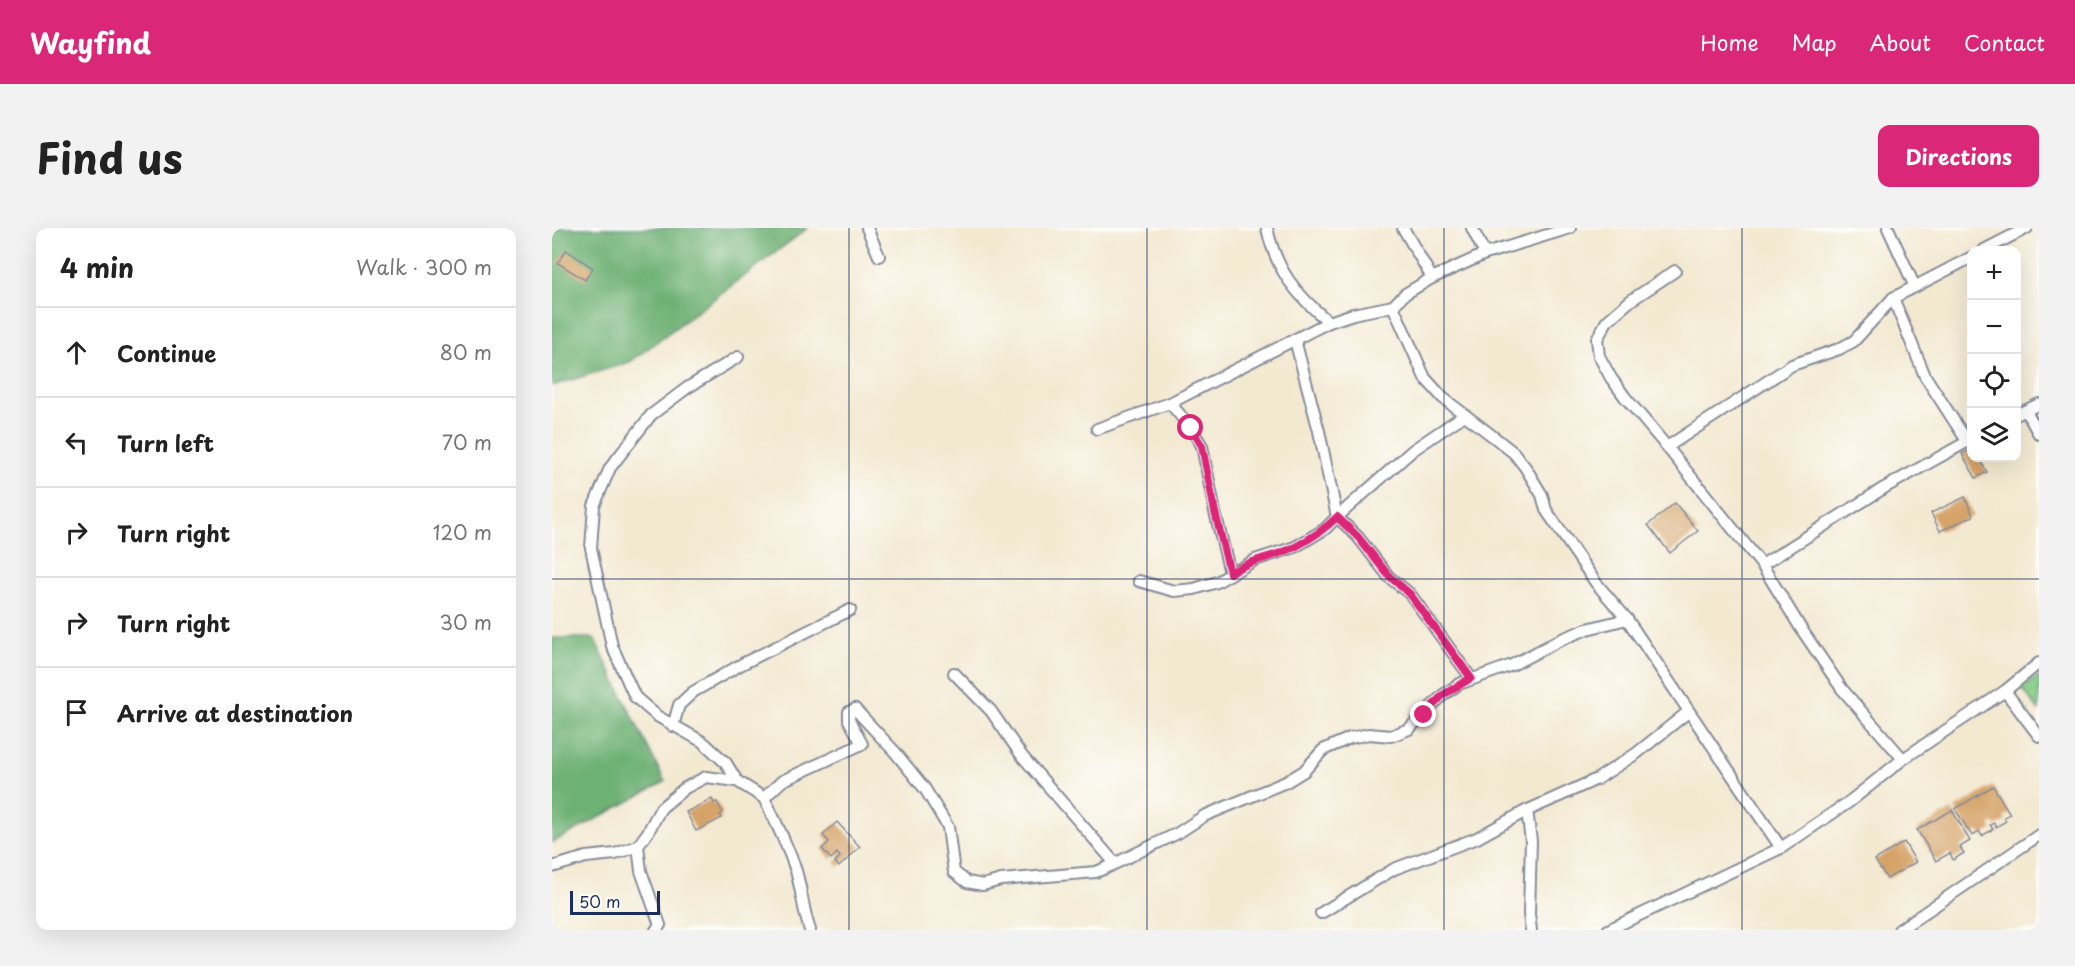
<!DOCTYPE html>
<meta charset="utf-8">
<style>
:root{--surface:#fff;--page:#f2f2f2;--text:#222;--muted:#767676;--line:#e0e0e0;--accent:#db2777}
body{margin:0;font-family:"Playpen Sans",sans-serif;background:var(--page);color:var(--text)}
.controls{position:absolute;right:18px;top:18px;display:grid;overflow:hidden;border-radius:12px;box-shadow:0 6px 24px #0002}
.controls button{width:54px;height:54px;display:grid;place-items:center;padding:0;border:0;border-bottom:2px solid var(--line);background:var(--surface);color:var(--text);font:30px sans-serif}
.scale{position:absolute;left:18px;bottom:15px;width:90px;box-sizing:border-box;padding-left:6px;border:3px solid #1b2f5e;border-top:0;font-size:16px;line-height:21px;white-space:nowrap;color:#1b2f5e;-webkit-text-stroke:4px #fdfcf7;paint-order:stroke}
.stop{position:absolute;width:18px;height:18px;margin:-14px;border:4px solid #db2777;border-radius:50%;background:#fff}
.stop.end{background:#db2777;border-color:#fff;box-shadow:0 2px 6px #0008}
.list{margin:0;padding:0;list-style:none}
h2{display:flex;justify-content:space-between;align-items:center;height:78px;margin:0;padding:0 24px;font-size:26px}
h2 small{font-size:20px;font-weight:400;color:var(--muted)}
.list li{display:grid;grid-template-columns:39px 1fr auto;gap:18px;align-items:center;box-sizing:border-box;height:90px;padding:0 24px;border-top:2px solid var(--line)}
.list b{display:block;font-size:22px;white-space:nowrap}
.list em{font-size:20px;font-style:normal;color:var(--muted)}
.icon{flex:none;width:33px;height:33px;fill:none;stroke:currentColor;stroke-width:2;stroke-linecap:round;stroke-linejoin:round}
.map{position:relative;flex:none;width:1487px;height:702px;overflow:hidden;border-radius:12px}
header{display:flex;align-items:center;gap:36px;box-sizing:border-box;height:84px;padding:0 30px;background:var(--accent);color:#fff}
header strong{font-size:28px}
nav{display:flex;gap:33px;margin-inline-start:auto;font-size:21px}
.intro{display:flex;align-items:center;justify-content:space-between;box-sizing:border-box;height:144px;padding:0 36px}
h1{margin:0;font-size:42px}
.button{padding:15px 27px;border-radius:12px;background:var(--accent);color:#fff;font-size:21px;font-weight:700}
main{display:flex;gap:36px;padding:0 36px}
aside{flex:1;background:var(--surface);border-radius:12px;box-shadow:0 6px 24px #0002}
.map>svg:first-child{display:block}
.green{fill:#88ce88;stroke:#527e73;stroke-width:1.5}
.forest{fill:#6eb174;stroke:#447069;stroke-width:1.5}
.building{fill:#d5a367}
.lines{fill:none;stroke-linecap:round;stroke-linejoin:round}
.street-casing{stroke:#878c98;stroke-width:14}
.street{stroke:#fff;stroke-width:10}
.route{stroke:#db2777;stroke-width:8}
.grid{fill:none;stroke:#1b2f5e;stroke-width:1.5;stroke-opacity:0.55}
</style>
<header>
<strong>Wayfind</strong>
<nav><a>Home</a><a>Map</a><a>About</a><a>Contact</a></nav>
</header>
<div class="intro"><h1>Find us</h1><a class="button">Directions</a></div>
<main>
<aside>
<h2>4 min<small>Walk · 300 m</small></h2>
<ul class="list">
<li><svg class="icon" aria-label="ahead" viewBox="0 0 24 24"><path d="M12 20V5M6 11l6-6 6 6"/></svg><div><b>Continue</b></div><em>80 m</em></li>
<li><svg class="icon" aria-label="left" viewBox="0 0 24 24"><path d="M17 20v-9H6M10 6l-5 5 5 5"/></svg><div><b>Turn left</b></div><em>70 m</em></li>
<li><svg class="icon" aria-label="right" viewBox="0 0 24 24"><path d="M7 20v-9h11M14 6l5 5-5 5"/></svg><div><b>Turn right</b></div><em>120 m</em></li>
<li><svg class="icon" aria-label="right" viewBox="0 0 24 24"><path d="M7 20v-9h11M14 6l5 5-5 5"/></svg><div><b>Turn right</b></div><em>30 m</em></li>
<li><svg class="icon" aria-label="arrive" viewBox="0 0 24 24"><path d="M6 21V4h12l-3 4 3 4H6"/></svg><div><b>Arrive at destination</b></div></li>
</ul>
</aside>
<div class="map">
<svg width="1487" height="702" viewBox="0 0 1487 702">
<rect width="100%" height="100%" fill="#fdfcf7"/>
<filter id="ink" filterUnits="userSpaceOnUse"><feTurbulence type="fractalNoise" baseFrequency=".0167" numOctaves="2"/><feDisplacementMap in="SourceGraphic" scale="12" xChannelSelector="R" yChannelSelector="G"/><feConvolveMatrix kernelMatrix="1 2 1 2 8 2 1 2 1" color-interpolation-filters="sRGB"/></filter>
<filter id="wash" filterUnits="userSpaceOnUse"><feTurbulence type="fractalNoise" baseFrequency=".008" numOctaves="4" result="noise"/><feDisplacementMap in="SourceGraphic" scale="24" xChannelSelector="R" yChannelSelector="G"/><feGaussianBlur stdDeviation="1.35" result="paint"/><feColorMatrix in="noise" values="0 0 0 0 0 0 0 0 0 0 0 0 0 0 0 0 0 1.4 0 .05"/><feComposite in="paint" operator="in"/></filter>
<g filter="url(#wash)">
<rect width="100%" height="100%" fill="#f3e9d1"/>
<path class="green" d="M1487,448v35l-17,-23z"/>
<g class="forest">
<path d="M0,0h256l-178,134 -78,24z"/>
<path d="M0,410h42l71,144 -113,61z"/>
</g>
<g id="blocks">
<g class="building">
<path d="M14,22l27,18 -8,12 -27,-17z"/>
<path d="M1420,221v9h7l8,14 -11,6 -14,-24z"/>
<path d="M1413,269l8,19 -33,15 -9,-18z"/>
<path d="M1123,275l23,28 -28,22 -22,-28z"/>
<path d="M1441,558l17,28 -6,3 2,4 -10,6 -2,-4 -4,2 3,4 -11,7 -3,-5 -7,5 -17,-27z"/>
<path d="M160,571l2,4 3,-1 6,11 -3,2 2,3 -26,13 -10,-19z"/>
<path d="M1400,582l18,31 -10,6 4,6 -11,7 -3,-7 -14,8 -19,-31z"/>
<path d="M285,594l23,25 -21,20 -4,-5 5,-5 -3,-4 -6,6 -9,-10 7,-7 -6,-7z"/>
<path d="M1352,614l12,20 -29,17 -12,-19z"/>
</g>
</g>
</g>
<g filter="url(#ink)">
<use href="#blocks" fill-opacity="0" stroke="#878c98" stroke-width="1.5"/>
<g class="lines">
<defs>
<g id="street">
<path d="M315,0l12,28"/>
<path d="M715,0c9,42 29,67 62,94"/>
<path d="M851,0l29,50"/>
<path d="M920,0l13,26"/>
<path d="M1336,0l27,59"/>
<path d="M1432,22l43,-22"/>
<path d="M1123,43l-45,30 -23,20 -10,18 2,17 12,22 14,19 42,50 95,118 38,62 42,62 61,70"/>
<path d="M1341,70l32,78 42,65"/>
<path d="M841,78l32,72 18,20 56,43 15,12 11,14 17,28 4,15 50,73 31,36 154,229"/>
<path d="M743,112l24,91 18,86"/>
<path d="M186,129l-51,31 -36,27 -41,53 -16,38 -3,42 21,98 23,51 22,19 46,26 23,21 11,18 27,17 18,-17 80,-37 -13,-24v-8l6,-3 40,43 30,37 23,38 6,45 13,10 16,3 18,-5 95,-8 12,-5 70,-34 26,-17 82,-34 18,-11 19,-21 27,-12 19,-4 22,2 18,-7 34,-34 16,-11 53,-19 50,-26 25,-10 40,-10"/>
<path d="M618,175l21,25 11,18 13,66 15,61"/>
<path d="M1474,183l13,23"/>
<path d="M1464,187l23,-11"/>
<path d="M545,201l73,-26 159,-81 24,-8 40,-8 12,-12 27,-16 53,-24 85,-26"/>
<path d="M1115,219l125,-82 47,-16 15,-8 39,-43 79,-41"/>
<path d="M785,289l76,-67 50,-34"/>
<path d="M1210,337l122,-77 88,-49"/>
<path d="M587,353l35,10 20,-2 23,-7 38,-22 40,-13 30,-18 12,-12 21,20 31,40 21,17 61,84"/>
<path d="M402,445l37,38 31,45 92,106"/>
<path d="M1453,463l34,45"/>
<path d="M121,498l6,-21 14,-13 49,-28 108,-54"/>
<path d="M212,570c12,24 24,48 32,73 6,20 7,40 14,59"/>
<path d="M975,582l4,31 -2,73 2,16"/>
<path d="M86,618l3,25 19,54 -4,5"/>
<path d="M0,639l34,-10 29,-3 23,-8 10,-14 13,-24 24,-20 21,-11 31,4"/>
<path d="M769,685l73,-44 83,-31 47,-26 73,-33 40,-26 51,-41"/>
<path d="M1056,702l173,-82 68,-46 54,-43 102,-68 34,-28"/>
<path d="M1347,702l140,-95"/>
</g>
</defs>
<use href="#street" class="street-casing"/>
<use href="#street" class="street"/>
</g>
</g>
<g class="lines" filter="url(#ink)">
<path class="route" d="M639,200l11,18 13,66 15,61c23,-15 43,-15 65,-26 15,-8 30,-18 42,-30l21,20 31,39 21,18 61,84 -28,17 -19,20"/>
</g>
<path class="grid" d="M297,0v702M595,0v702M892,0v702M1190,0v702M0,351h1487"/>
</svg>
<div class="controls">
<button>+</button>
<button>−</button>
<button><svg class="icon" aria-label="locate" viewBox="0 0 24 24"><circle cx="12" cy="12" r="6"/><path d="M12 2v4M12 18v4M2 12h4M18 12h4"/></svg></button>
<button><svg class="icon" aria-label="layers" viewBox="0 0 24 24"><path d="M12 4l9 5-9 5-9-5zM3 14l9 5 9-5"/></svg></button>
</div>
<div class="scale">50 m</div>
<div class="stop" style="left:639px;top:200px"></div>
<div class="stop end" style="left:872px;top:487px"></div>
</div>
</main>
